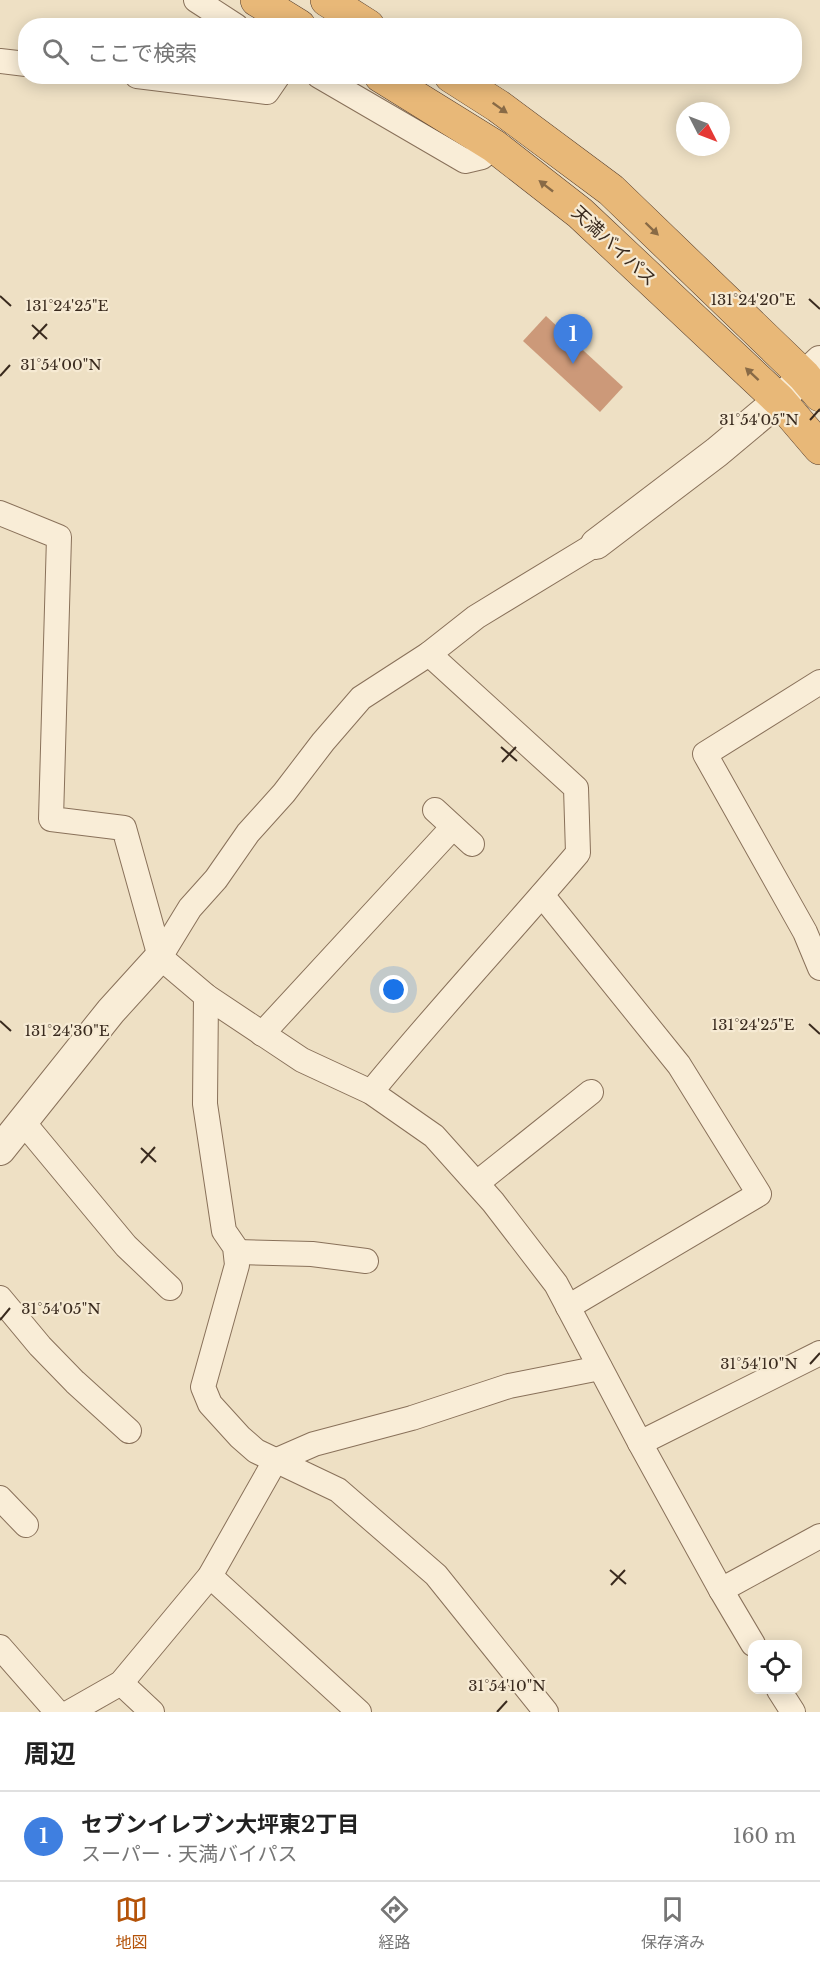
<!DOCTYPE html>
<html lang="ja">
<meta charset="utf-8">
<style>
:root{--surface:#fff;--page:#f2f2f2;--text:#222;--muted:#767676;--line:#e0e0e0;--accent:#b45309}
body{margin:0;font-family:"Libre Baskerville","Noto Sans JP",serif;background:var(--page);color:var(--text)}
.controls{position:absolute;right:18px;bottom:18px;display:grid;overflow:hidden;border-radius:12px;box-shadow:0 3px 15px #0003}
.controls button{width:54px;height:54px;display:grid;place-items:center;padding:0;border:0;border-bottom:2px solid var(--line);background:var(--surface);color:var(--text);font:30px sans-serif}
.compass{position:absolute;left:676px;top:102px;width:54px;height:54px;border-radius:50%;background:var(--surface);box-shadow:0 3px 15px #0003;rotate:132deg}
.you{position:absolute;left:394px;top:990px;width:21px;height:21px;margin:-15px;border:4px solid #fff;border-radius:50%;background:#1a73e8;box-shadow:0 0 0 9px #1a73e833}
.badge{display:grid;place-items:center;width:39px;height:39px;border-radius:50%;background:var(--accent);color:#fff;font-size:20px;font-weight:700}
.pin{position:absolute;translate:-50% -50px;filter:drop-shadow(0 2px 3px #0008)}
.pin::after{content:'';position:absolute;top:32px;width:21px;height:18px;background:inherit;clip-path:polygon(0 0,100% 0,50% 100%)}
.list{margin:0;padding:0;list-style:none}
h2{display:flex;justify-content:space-between;align-items:center;height:78px;margin:0;padding:0 24px;font-size:26px}
h2 small{font-size:20px;font-weight:400;color:var(--muted)}
.list li{display:grid;grid-template-columns:39px 1fr auto;gap:18px;align-items:center;box-sizing:border-box;height:90px;padding:0 24px;border-top:2px solid var(--line)}
.list b{display:block;font-size:22px;white-space:nowrap}
.list p{margin:0;font-size:20px;white-space:nowrap;color:var(--muted)}
.list em{font-size:20px;font-style:normal;color:var(--muted)}
.icon{flex:none;width:33px;height:33px;fill:none;stroke:currentColor;stroke-width:2;stroke-linecap:round;stroke-linejoin:round}
.map{position:relative;flex:none;width:820px;height:1712px;overflow:hidden}
.search{position:absolute;background:var(--surface);box-shadow:0 3px 15px #0003;left:18px;right:18px;top:18px;height:66px;display:flex;align-items:center;gap:15px;box-sizing:border-box;padding:0 21px;border-radius:24px;color:var(--muted);font-size:22px}
.sheet{height:168px;background:var(--surface)}
nav{display:flex;justify-content:space-around;align-items:center;box-sizing:border-box;height:84px;border-top:2px solid var(--line);background:var(--surface);font-size:16px;color:var(--muted)}
nav a{display:grid;justify-items:center;gap:3px}
nav .on{color:var(--accent)}
.map>svg:first-child{display:block}
.building{fill:#cc9979}
.lines{fill:none;stroke-linecap:round;stroke-linejoin:round}
.minor-casing{stroke:#89715a;stroke-width:26}
.tertiary-casing{stroke:#89715a;stroke-width:32}
.trunk-casing{stroke:#573f2e;stroke-width:34}
.minor{stroke:#f9edd7;stroke-width:24}
.tertiary{stroke:#f9edd7;stroke-width:30}
.trunk{stroke:#e8b878;stroke-width:33}
.oneway{fill:#886a46}
.ticks{fill:none;stroke:#392a1e;stroke-width:2}
.labels{text-anchor:middle;dominant-baseline:central;stroke-width:4.5;stroke-linejoin:round;paint-order:stroke}
.street-label{font-size:18px;fill:#392a1e;stroke:#f6ead3}
.ticks-label{font-size:15px;text-anchor:middle;fill:#392a1e;stroke:#f6ead3;stroke-width:4.5;stroke-linejoin:round;paint-order:stroke}
</style>
<div class="map">
<svg width="820" height="1712" viewBox="0 0 820 1712">
<rect width="100%" height="100%" fill="#eee0c4"/>
<path class="building" d="M546,316l77,71 -23,25 -77,-71z"/>
<g class="lines">
<defs>
<g id="minor">
<path d="M196,0l40,26"/>
<path d="M0,61l26,3"/>
<path d="M137,76l130,16 11,-16"/>
<path d="M319,76l146,85 17,-4 12,-11"/>
<path d="M0,513l59,24 -8,282 73,9 36,129 46,39 96,64 69,32 63,44 59,66 63,82 84,159 81,147 32,54"/>
<path d="M820,682l-115,72 100,178 15,36"/>
<path d="M435,810l37,34"/>
<path d="M542,895l137,170 80,129 -191,113"/>
<path d="M160,957l30,-49 26,-29 32,-46 36,-40 39,-51 38,-44 68,-44 47,-37 120,-73"/>
<path d="M206,996l-1,108 19,127 11,16 2,18 -34,122 7,17 30,33 16,14 82,39 98,85 110,137"/>
<path d="M262,1034l191,-207"/>
<path d="M371,1092c67,-82 139,-159 207,-239l-2,-65 -147,-134"/>
<path d="M23,1122l103,124 44,42"/>
<path d="M477,1183l114,-91"/>
<path d="M236,1252l76,2 54,7"/>
<path d="M0,1298l40,48 35,36 54,49"/>
<path d="M640,1443l180,-90"/>
<path d="M0,1498l26,27"/>
<path d="M210,1576l149,136"/>
<path d="M721,1590l99,-54"/>
<path d="M0,1647l57,65"/>
<path d="M121,1683l31,29"/>
<path d="M779,1690l14,22"/>
<path d="M70,1712l51,-29 89,-107 65,-115 39,-17 98,-26 97,-32 91,-18"/>
</g>
<g id="tertiary">
<path d="M596,544l121,-92 62,-52 41,-39"/>
<path d="M0,1150l111,-139 49,-54"/>
</g>
<g id="trunk">
<path d="M257,0l42,26"/>
<path d="M327,0l41,26"/>
<path d="M381,76l113,70 86,67 199,187 41,48"/>
<path d="M451,76l47,30 113,84 193,186 16,19"/>
</g>
</defs>
<use href="#minor" class="minor-casing"/>
<use href="#tertiary" class="tertiary-casing"/>
<use href="#trunk" class="trunk-casing"/>
<use href="#minor" class="minor"/>
<use href="#tertiary" class="tertiary"/>
<use href="#trunk" class="trunk"/>
</g>
<defs><path id="oneway-solid" d="M-6-.8H1V-3.2L6.5 0L1 3.2V.8H-6Z" transform="scale(1.5)"/></defs>
<g class="oneway">
<use href="#oneway-solid" transform="translate(500 108) rotate(35)"/>
<use href="#oneway-solid" transform="translate(546 186) rotate(-142)"/>
<use href="#oneway-solid" transform="translate(652 229) rotate(44)"/>
<use href="#oneway-solid" transform="translate(752 374) rotate(-137)"/>
</g>
<path class="ticks" d="M0,296l11,10M809,299l11,10M32,325l15,14M33,339l14,-15M0,376l10,-11M810,420l10,-11M501,747l16,14M502,762l14,-15M0,1021l11,10M809,1024l11,10M141,1148l15,14M141,1163l14,-16M0,1320l10,-12M810,1364l10,-11M610,1570l16,14M611,1585l14,-15M497,1712l10,-11"/>
<g class="labels">
<g class="street-label">
<text transform="translate(614 246) rotate(43)">天満バイパス</text>
</g>
</g>
<g class="ticks-label">
<text x="753" y="305">131°24'20"E</text>
<text x="67" y="311">131°24'25"E</text>
<text x="61" y="370">31°54'00"N</text>
<text x="759" y="425">31°54'05"N</text>
<text x="753" y="1030">131°24'25"E</text>
<text x="67" y="1036">131°24'30"E</text>
<text x="61" y="1314">31°54'05"N</text>
<text x="759" y="1369">31°54'10"N</text>
<text x="507" y="1691">31°54'10"N</text>
</g>
</svg>
<div class="controls">
<button><svg class="icon" aria-label="locate" viewBox="0 0 24 24"><circle cx="12" cy="12" r="6"/><path d="M12 2v4M12 18v4M2 12h4M18 12h4"/></svg></button>
</div>
<svg class="compass" viewBox="-18 -18 36 36"><path d="M0-13l5 13h-10z" fill="#e53935"/><path d="M0 13l5-13h-10z" fill="#767676"/></svg>
<div class="you"></div>
<div class="pin badge" style="left:573px;top:364px;background:#3f7fe0">1</div>
<div class="search"><svg class="icon" aria-label="search" viewBox="0 0 24 24"><circle cx="10" cy="10" r="6"/><path d="M15 15l6 6"/></svg>ここで検索</div>
</div>
<section class="sheet">
<h2>周辺<small></small></h2>
<ul class="list">
<li><span class="badge" style="background:#3f7fe0">1</span><div><b>セブンイレブン大坪東2丁目</b><p>スーパー · 天満バイパス</p></div><em>160 m</em></li>
</ul>
</section>
<nav>
<a class="on"><svg class="icon" aria-label="map" viewBox="0 0 24 24"><path d="M3 6l6-2 6 2 6-2v14l-6 2-6-2-6 2zM9 4v14M15 6v14"/></svg>地図</a>
<a><svg class="icon" aria-label="directions" viewBox="0 0 24 24"><path d="M12 3l9 9-9 9-9-9zM9 14v-3h6M13 9l2 2-2 2"/></svg>経路</a>
<a><svg class="icon" aria-label="saved" viewBox="0 0 24 24"><path d="M7 4h10v16l-5-4-5 4z"/></svg>保存済み</a>
</nav>
